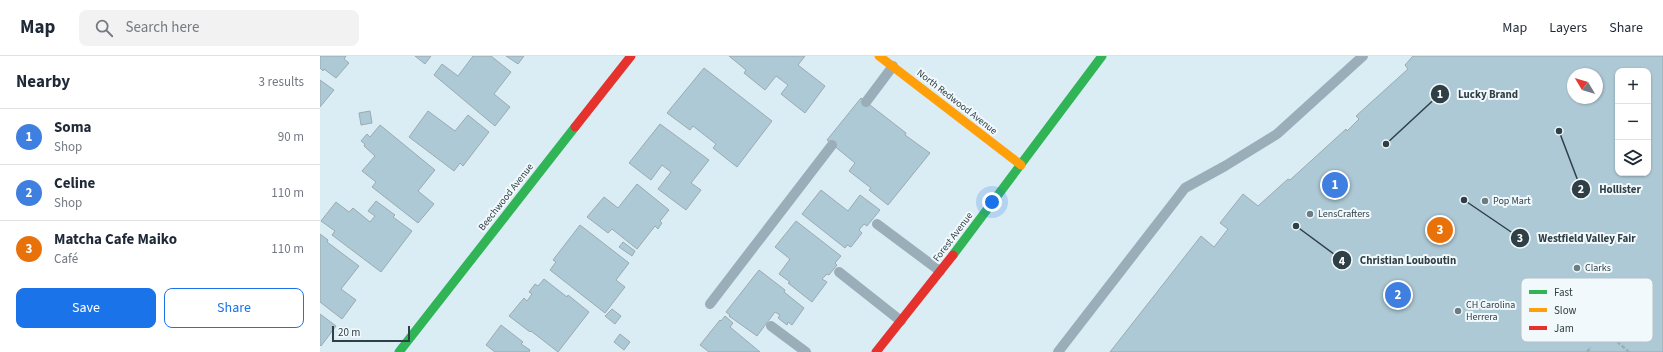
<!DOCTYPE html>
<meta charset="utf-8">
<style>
:root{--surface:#fff;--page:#f2f2f3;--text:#1f2937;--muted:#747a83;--line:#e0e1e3;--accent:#1a73e8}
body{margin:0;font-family:"Source Sans 3",sans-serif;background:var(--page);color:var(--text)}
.controls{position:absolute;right:12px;top:12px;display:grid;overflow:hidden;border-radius:8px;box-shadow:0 1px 3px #0004}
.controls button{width:36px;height:36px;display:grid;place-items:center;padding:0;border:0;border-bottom:1px solid var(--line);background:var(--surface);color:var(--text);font:20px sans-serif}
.compass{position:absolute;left:1247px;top:12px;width:36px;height:36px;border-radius:50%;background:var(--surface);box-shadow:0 1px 3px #0004;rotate:308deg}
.scale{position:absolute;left:12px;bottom:10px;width:78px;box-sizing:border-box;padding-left:4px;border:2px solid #2f3f46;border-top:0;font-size:11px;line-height:14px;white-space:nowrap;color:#2f3f46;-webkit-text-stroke:3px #f1f9fc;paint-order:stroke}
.you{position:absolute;left:672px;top:146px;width:14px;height:14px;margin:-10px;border:3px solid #fff;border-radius:50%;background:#1a73e8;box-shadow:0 0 0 6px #1a73e833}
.badge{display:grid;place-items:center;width:26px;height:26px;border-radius:50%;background:var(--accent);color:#fff;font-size:13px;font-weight:700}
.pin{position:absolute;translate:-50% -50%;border:2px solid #fff;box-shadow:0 1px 4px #0006}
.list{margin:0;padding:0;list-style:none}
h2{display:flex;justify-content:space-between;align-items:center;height:52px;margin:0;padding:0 16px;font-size:17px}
h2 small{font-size:13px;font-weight:400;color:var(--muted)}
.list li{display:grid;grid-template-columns:26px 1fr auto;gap:12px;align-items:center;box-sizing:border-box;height:56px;padding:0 16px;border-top:1px solid var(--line)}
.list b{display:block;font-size:15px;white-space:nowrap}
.list p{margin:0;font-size:13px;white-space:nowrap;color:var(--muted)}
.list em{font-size:13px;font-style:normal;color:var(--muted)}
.actions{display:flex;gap:8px;padding:12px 16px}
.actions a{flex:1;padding:9px 0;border:1px solid var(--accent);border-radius:8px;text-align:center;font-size:14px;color:var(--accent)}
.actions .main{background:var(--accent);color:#fff}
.icon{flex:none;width:22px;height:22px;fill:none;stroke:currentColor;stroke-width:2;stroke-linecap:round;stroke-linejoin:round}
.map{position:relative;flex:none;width:1343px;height:296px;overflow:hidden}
header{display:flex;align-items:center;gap:24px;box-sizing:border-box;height:56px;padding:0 20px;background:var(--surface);border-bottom:1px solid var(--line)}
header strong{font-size:19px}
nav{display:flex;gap:22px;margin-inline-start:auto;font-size:14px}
.search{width:280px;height:36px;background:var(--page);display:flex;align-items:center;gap:10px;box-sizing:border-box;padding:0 14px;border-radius:8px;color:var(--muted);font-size:15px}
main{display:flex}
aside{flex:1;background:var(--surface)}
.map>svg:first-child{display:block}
.building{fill:#adc9d5;stroke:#9babb1;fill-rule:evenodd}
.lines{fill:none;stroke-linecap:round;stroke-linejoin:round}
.path{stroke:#9caeb5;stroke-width:2.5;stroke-dasharray:4 2;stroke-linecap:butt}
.lane{stroke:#99aeb8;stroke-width:10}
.fast{stroke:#30b455;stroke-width:9}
.slow{stroke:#ff9f0a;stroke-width:9}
.jam{stroke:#e5322d;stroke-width:9}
.poi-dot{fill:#6b7c83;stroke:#f1f9fc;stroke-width:1.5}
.labels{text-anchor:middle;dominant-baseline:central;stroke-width:4;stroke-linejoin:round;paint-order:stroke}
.street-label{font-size:10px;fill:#2f3f46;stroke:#f1f9fc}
.poi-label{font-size:10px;fill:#2f3f46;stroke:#f1f9fc;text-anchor:start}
.key{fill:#f1f9fc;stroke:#b7c1c5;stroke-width:1}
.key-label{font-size:11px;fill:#2f3f46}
.leader{fill:none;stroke:#2f3f46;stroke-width:1.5}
.callout-dot{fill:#2f3f46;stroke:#f1f9fc;stroke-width:1.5}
.mark-label{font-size:12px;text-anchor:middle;font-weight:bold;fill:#fff}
.callout-label{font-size:11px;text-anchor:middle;font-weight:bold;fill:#2f3f46;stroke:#f1f9fc;stroke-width:4;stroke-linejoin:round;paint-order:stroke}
</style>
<header>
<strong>Map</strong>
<div class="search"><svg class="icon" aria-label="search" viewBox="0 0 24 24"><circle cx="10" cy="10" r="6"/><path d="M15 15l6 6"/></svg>Search here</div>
<nav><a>Map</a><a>Layers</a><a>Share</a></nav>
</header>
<main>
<aside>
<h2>Nearby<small>3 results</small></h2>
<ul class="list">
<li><span class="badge" style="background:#3f7fe0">1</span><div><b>Soma</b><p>Shop</p></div><em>90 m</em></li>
<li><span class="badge" style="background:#3f7fe0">2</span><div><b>Celine</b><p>Shop</p></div><em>110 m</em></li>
<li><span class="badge" style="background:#e8710a">3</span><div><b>Matcha Cafe Maiko</b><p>Café</p></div><em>110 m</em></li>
</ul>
<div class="actions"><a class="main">Save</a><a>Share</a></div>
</aside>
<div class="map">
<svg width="1343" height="296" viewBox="0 0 1343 296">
<rect width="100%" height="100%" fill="#daecf4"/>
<g class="building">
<path d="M0,0h26l-2,3 5,4 -13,15 -12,-9 -1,2 -3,-3z"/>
<path d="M95,0h16l-6,8z"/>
<path d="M153,0h18l20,16 -17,22 16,13 -15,19 -61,-51 8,-11 16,12z"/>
<path d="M186,0h18l-6,8z"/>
<path d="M409,0h76l-7,9 27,21 -20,27 -24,-19 7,-9 -12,-9 -11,14 -21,-17 2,-3z"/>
<path d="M1093,0h250v296h-553l91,-116 13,11 14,-18 -8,-6 23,-29 15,12 30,-27 2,1 56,-51 1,2 12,-12 -3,-3 52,-47 -3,-4zM1298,15h30v102h-30zM1253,18h24v24h-24z"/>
<path d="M384,12l68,53 -35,46 -24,-19 3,-4 -23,-18 -3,4 -23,-17z"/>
<path d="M0,24l14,10 -14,17z"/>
<path d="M541,42l45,35 -1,2 25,18 -42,52 -19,-15 2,-2 -22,-17 6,-8 -28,-23z"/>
<path d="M50,55l2,12 -11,2 -2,-12z"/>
<path d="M108,55l27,20 13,-16 21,17 -26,34 -3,-3 -6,8 -45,-34z"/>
<path d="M340,68l49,36 -18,23 10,7 -15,20 -28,-21 13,-17 -9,-7 -11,15 -22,-17z"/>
<path d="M60,69l55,45 -17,21 16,13 -16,19 -46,-36 4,-5 -14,-11 13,-15 -11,-10 1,-2 -4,-3 6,-7 3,3z"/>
<path d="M317,128l32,26 -9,11 2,2 -4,6 -3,-3 -18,23 -25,-20 -4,4 -21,-16 17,-20 14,11z"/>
<path d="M501,134l27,21 12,-16 20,15 -13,16 -3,-2 -5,6 3,3 -11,14 -4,-2 -2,3 -43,-34z"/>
<path d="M56,145l19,14 -2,2 19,14 -31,41 -49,-37 3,-4 -14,-10 15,-19 13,10 4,-4 17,14 5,-6 -7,-5z"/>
<path d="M476,165l45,35 -6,7 2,2 -8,10 -2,-1 -5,5 5,3 -15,20 -24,-19 2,-1 -11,-8 11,-15 -15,-12z"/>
<path d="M260,169l49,38 -13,17 9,7 -20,26 -55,-43 6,-8 -3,-2z"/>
<path d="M0,178l8,6 -1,2 32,24 -18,23 15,11 -14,19 -22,-17z"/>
<path d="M303,186l12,9 -3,5 -13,-9z"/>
<path d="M439,214l26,20 -1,2 20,16 -12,17 -4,-3 -1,3 -9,-7 2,-3 -5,-3 -18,24 -28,-20 1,-1 -4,-3z"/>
<path d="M224,223l23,18 1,-2 21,17 -31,40 -27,-21 -1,1 -21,-16 15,-18 3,3 5,-7 -3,-2 6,-8 3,2z"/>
<path d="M292,253l9,7 -6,8 -10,-8z"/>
<path d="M0,258l16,12 -15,20 -1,-1z"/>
<path d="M405,260l8,7 -3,4 30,25h-51l-9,-7 20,-25 1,1z"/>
<path d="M181,269l22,17 -2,2 9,6 -1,2h-34l-9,-7z"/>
<path d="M300,278l10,8 -6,8 -10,-8z"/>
</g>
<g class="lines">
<g class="path">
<path d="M1279,270l30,26"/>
<path d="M1267,296l4,-5"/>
</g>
<g class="lane">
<path d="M546,46l27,-36"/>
<path d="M557,168l63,47"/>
<path d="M519,216l62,49"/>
<path d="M390,248l122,-159"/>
<path d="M451,270l35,26"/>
<path d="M738,296l127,-164 40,-22 52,-32 86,-78"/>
</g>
<g class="fast">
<path d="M633,199l149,-199"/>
<path d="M79,296l176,-225"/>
</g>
<path class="slow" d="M559,0l142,109"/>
<g class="jam">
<path d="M255,71l56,-71"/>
<path d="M556,296l77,-97"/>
</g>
</g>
<g class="poi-dot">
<circle cx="1165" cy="145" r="4"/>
<circle cx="990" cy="158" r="4"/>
<circle cx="1257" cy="212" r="4"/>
<circle cx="1138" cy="255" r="4"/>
</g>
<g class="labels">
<g class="street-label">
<text transform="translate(637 46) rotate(38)">North Redwood Avenue</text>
<text transform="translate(186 141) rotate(-52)">Beechwood Avenue</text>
<text transform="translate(633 181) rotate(-53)">Forest Avenue</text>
</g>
<g class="poi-label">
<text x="1173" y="145">Pop Mart</text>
<text x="998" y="158">LensCrafters</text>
<text x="1265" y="212">Clarks</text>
<text x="1146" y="249">CH Carolina<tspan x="1146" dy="12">Herrera</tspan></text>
</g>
</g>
<rect x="1201" y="222" width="132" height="64" rx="6" class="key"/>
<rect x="1209" y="234" width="18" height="4" fill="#30b455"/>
<rect x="1209" y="252" width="18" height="4" fill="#ff9f0a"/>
<rect x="1209" y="270" width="18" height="4" fill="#e5322d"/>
<g class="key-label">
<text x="1234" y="240">Fast</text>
<text x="1234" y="258">Slow</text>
<text x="1234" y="276">Jam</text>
</g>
<path class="leader" d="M1066 88L1120 38M1239 75L1261 133M1144 144L1200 182M976 170L1022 204"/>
<g class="callout-dot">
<circle cx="1066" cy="88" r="4"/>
<circle cx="1239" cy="75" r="4"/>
<circle cx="1144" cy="144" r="4"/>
<circle cx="976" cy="170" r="4"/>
<circle cx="1120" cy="38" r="10"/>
<circle cx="1261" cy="133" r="10"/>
<circle cx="1200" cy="182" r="10"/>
<circle cx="1022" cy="204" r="10"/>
</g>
<g class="mark-label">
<text x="1120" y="42">1</text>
<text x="1261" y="137">2</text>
<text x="1200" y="186">3</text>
<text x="1022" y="209">4</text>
</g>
<g class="callout-label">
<text x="1168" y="42">Lucky Brand</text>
<text x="1300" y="137">Hollister</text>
<text x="1267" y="186">Westfield Valley Fair</text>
<text x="1088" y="208">Christian Louboutin</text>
</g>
</svg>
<div class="controls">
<button>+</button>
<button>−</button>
<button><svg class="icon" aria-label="layers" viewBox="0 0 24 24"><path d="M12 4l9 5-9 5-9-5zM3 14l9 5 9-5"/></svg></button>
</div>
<svg class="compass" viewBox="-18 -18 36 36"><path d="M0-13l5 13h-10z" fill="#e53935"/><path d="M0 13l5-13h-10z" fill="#747a83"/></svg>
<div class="scale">20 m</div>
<div class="you"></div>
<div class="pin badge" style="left:1015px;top:129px;background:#3f7fe0">1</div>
<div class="pin badge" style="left:1078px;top:239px;background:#3f7fe0">2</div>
<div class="pin badge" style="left:1120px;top:174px;background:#e8710a">3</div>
</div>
</main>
